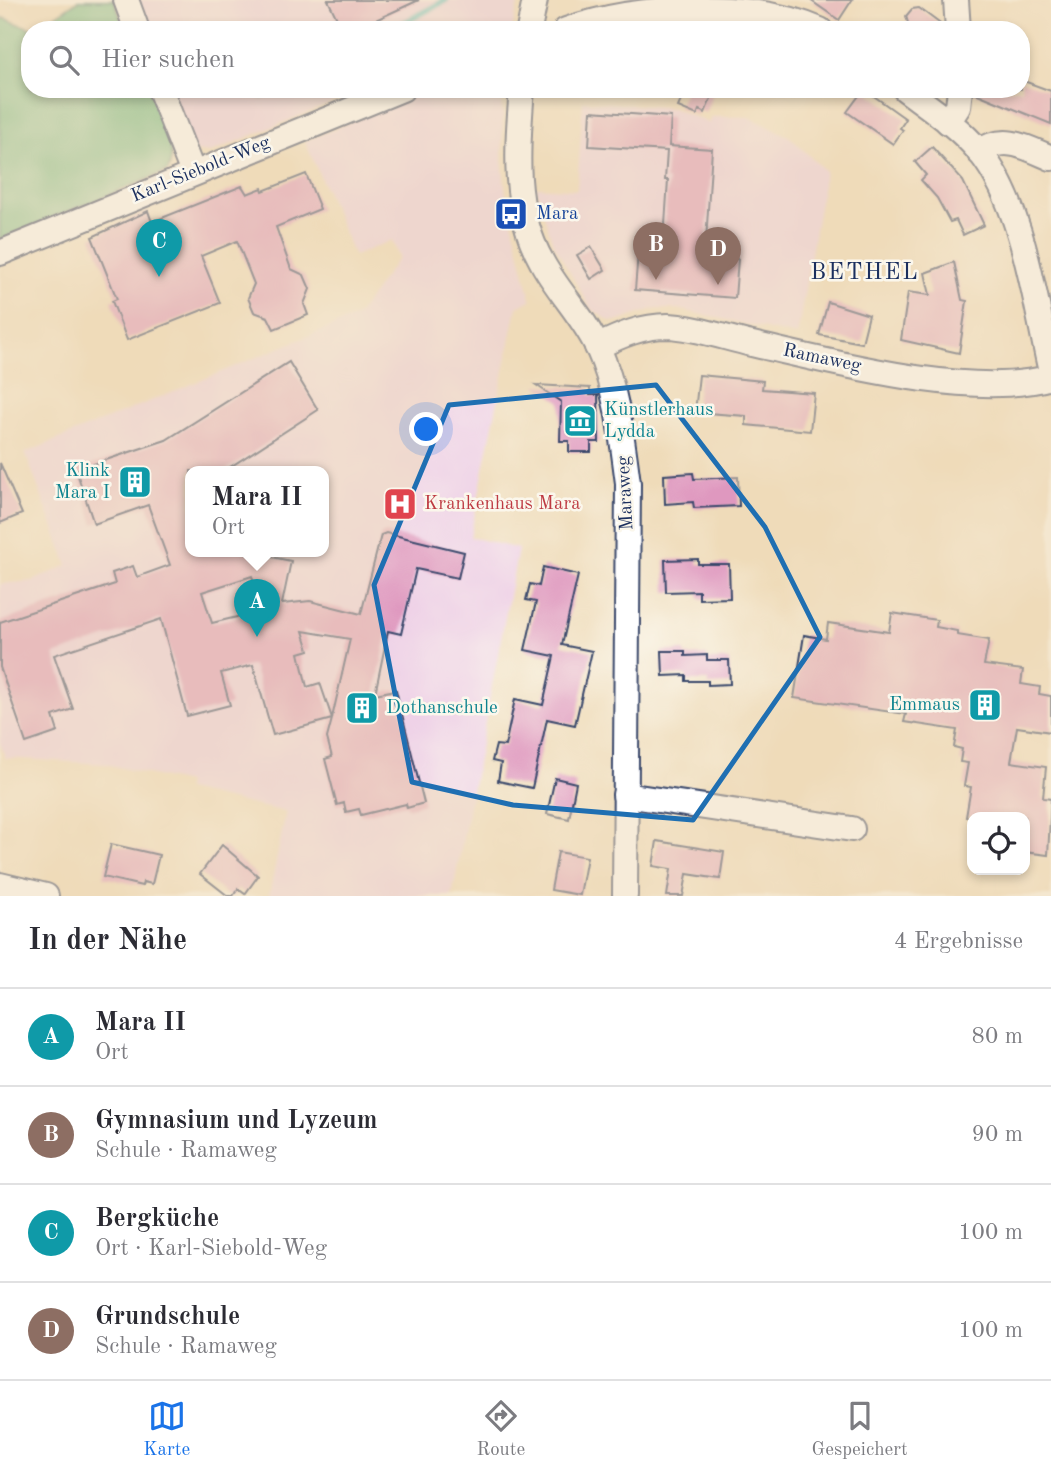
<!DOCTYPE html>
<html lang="de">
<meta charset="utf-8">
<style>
:root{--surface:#fff;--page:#f2f2f3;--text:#2b2b33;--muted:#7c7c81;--line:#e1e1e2;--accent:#1a73e8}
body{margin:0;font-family:"Old Standard TT",serif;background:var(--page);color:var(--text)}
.controls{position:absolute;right:21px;bottom:21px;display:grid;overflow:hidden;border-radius:14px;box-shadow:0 4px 10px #0003}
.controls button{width:63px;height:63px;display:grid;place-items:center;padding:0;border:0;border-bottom:2px solid var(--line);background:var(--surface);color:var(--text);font:35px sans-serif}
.you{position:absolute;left:427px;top:430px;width:24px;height:24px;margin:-18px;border:5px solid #fff;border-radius:50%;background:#1a73e8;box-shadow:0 0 0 10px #1a73e833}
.badge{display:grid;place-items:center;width:46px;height:46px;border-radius:50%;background:var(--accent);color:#fff;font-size:23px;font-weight:700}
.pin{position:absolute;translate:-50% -58px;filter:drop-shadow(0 2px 4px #0008)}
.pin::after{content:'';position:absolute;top:37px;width:24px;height:21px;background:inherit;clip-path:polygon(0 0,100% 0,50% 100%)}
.popup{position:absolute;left:185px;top:466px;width:144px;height:91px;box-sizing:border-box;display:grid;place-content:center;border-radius:14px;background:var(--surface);filter:drop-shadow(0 2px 5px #0005);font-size:23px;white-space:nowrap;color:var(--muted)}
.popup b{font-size:26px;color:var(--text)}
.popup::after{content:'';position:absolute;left:50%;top:100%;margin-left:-14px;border:14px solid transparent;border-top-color:var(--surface)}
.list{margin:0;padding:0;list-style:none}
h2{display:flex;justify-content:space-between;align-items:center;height:91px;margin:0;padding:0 28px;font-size:30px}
h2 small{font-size:23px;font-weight:400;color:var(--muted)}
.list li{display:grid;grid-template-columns:46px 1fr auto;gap:21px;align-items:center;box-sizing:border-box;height:98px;padding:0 28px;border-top:2px solid var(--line)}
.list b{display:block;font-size:26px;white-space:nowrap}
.list p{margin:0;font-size:23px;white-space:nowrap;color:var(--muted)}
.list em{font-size:23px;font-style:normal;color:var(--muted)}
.icon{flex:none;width:38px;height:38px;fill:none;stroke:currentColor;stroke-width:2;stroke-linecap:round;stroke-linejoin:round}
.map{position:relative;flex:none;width:1051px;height:896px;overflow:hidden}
.search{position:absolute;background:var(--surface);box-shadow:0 4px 10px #0003;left:21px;right:21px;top:21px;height:77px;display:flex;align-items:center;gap:18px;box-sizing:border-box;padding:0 24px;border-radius:28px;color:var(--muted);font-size:26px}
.sheet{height:483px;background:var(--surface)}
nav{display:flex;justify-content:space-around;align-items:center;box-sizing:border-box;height:98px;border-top:2px solid var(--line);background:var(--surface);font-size:19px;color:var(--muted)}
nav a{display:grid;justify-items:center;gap:4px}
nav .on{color:var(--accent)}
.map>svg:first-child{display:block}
.built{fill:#eed0e7;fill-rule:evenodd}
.forest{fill:#6cba84;stroke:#447471;stroke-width:2}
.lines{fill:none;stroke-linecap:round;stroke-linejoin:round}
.stream{stroke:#4dbbc2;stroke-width:6}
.building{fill:#df98bf;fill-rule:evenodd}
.minor-casing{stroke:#3b496c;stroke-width:28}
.minor{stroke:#fff;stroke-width:24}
.marked{fill:none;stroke:#1f6fb2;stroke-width:5;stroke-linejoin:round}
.labels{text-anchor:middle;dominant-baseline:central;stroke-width:5;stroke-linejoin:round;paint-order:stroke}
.street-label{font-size:19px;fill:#1b2f5e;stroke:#fbf7ec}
.transit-label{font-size:19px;fill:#164399;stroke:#fbf7ec;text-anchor:start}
.culture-label{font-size:19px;fill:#0d838f;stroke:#fbf7ec;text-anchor:start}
.health-label{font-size:19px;fill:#be3a42;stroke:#fbf7ec;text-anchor:start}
.quarter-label{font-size:23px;letter-spacing:2px;fill:#1b2f5e;stroke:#fbf7ec}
</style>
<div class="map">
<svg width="1051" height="896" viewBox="0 0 1051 896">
<rect width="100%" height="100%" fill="#fbf7ec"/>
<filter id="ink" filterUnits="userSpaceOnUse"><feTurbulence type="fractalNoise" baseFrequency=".0143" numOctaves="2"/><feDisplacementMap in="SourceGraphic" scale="14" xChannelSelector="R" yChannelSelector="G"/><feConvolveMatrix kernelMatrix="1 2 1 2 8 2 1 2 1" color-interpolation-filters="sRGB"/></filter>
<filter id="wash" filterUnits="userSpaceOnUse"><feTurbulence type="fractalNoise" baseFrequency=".00686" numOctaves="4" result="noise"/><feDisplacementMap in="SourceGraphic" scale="28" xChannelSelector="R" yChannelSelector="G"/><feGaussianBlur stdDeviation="1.57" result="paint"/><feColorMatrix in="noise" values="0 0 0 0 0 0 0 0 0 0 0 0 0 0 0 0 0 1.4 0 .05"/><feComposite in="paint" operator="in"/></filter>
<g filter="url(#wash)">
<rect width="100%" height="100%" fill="#efdbb9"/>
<g class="built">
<path d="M134,0h385l-7,30h-366z"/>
<path d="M168,89h198l-157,64 -15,-2z"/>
<path d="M432,89h66l5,24 -1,46 4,38 25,103 -14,7 -47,230 48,12 -66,347h-183l17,-84 -100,-22 1,-7 -82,-19 -100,-6 -5,-15v-159l33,-3 35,-16 -43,-112 332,-137 42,-59 -7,-17 -38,16 -49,-115zM190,471h134v80h-134z"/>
<path d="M583,101l89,7 37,15 2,-6h38l41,20 35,34 -28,165 -119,-27h-25l-33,12h-10l-19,-12 -39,-68 -16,-54 41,3z"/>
</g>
<path class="forest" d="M79,0h35l11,30h-95v59h119c10,25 30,55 19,82l-168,68v-222l35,13z"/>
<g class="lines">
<g class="stream">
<path d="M391,30l55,-30"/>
<path d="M262,96l10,-7"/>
</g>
</g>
<g id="blocks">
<g class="building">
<path d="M328,0h91l-48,22 3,8h-25l-5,-10 -5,3z"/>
<path d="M810,0h42l-13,20z"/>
<path d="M919,8l24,18v4h-33l-4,-14 6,-7z"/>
<path d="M1021,80l30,11v33l-76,-31v-4h46z"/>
<path d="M686,89h29l-10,24 -6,-3 -2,5 -19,-8z"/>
<path d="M864,89l42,30 -6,9 3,2 -10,14 -46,-32z"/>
<path d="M591,111l80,6 -2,29 43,3 -7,107 33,3 -3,39 -100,-8 3,-38 25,2 5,-74h-3l2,-29 -78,-5z"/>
<path d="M932,147l31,34 21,44 -21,10 -7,-15 -6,2 -13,-24 -16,-18 5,-5 -11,-13z"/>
<path d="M306,174l14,35 -44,18 15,42 13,6 6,14 -6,15 4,11 -34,14 -6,-12 -14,-5 -6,-14 6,-14 -17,-43 -36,15 19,47 -93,37 -15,-39 5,-2 -25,-62 56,-26 4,11 90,-36 5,8 15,-6 1,3z"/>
<path d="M591,247l14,23 -14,9 -14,-24z"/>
<path d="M954,262l8,38 5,1 -8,52 -58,-13 7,-48 22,3 -5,-22z"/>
<path d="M828,302l41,13 -7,28 -43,-8z"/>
<path d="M289,362l29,48 -94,61h-33v80h52l48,10 -9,43 28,-3 51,13 20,-79 5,-2 78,19 -6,26 -42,-9 -15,65 -13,-3 -13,63 21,-4 28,113 -17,5 -1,-4 -45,11 -2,-6 -13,3 -2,-9 -7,2 -12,-46 7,-2 -5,-19 5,-19 -59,16 -20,-70 -32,8 9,32 -43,11 -26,-97 -107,36 19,54 -20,7 5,16 -32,11 -26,-76v-45l115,-38 -3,-11 21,-7 4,11 33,-12 -22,-60 -54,19 -18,-54 90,-30zM252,576l10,35 -50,12 -10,-31zM303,631l47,8 -18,79 -12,-35 -13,4 -8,-34 10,-3z"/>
<path d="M699,375l64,6 -1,8 52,4 -4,38 -64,-6v-9l-51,-4z"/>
<path d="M536,385l54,3v7h8l1,47h-8v10h-22v-11h-9l1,-39z"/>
<path d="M0,463l22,51 -22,9z"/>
<path d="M693,473l1,6 44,-2 1,29 -45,2 -1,-6 -28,2 -1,-29z"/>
<path d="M698,559v5h31l1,34 -31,1v-8l-33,1 -1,-32z"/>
<path d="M543,567l35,8 -16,70 30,6 -17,74 -28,-6 -15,69 -34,-7 3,-18 -9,-2 4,-16 9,1 10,-47 28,6 11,-49 -29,-6 11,-48 -10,-2 4,-16 9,2z"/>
<path d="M892,613l45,7 -1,7 21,4v4l32,5 -5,25 39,5 -2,14 19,3 -1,7 12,2v36l-34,-5 -6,35 35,5 -3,31 8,1 -3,56 -23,-3v-35h-59l5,-30 -7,-1 4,-23 -8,-1 2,-13 -8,-2 3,-17 -53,-8 2,-8 -112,-16 10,-63 22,4 2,-16 61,9z"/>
<path d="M662,651h23v5l22,-1v5h22l1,24 -22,1v-4h-22v-6l-23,1z"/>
<path d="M555,778l21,5 -7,36 -22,-5z"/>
<path d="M657,841l67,11 -4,27 -33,-5 -4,22h-16l4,-27 -18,-3z"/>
<path d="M111,844l48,11 -7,29 -9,-2 -1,4 -39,-9z"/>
<path d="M222,845l36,31 -13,18 -7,-5 -5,7h-5l-28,-22z"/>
<path d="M558,852l29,5 -7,38 -29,-5z"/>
</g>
</g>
</g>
<g filter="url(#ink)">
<use href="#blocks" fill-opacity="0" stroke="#3b496c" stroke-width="2"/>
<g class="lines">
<defs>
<g id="minor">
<path d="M126,0l11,30"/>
<path d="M956,0l2,30"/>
<path d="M529,30l6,-30"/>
<path d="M566,30c74,-26 185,-30 254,0"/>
<path d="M160,89l33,84"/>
<path d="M522,89c-5,59 -10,120 20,173 16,30 42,55 56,86 19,42 24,90 30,135l-3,413"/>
<path d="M905,89c25,19 53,37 74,62 45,55 56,152 72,221"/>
<path d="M948,122l10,-15 2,-18"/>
<path d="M979,152c25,-18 47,-5 72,6"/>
<path d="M0,253l402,-164"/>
<path d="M597,347c24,-12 45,-21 71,-21 27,1 57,12 84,18 80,18 221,56 299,33"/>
<path d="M625,795l227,34"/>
<path d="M0,885l46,11"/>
</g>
</defs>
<use href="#minor" class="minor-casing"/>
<use href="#minor" class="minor"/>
</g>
</g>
<path d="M0 0H1051V896H0ZM656,385l109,142 55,110 -127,183 -180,-15 -101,-23 -38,-197 75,-180z" fill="#efdbb9" fill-opacity=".55" fill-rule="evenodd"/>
<path class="marked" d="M656,385l109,142 55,110 -127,183 -180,-15 -101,-23 -38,-197 75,-180z"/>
<defs>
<symbol id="bus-square" viewBox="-11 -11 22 22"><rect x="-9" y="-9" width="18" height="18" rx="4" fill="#1a4fb4" stroke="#fbf7ec"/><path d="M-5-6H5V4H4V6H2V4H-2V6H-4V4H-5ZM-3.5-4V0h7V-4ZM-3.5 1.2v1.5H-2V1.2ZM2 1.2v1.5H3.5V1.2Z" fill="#fff"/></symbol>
<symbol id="museum-square" viewBox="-11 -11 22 22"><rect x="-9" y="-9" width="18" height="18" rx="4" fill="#0f9aa8" stroke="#fbf7ec"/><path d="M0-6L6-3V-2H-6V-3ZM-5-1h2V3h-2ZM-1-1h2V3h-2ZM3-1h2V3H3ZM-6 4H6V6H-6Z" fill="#fff"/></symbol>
<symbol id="building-square" viewBox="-11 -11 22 22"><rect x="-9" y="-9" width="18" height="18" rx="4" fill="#0f9aa8" stroke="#fbf7ec"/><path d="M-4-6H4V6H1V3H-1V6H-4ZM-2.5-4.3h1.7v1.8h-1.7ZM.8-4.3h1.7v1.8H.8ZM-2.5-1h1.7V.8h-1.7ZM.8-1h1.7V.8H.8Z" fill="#fff"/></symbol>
<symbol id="hospital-square" viewBox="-11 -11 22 22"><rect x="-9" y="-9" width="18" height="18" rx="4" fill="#e0444e" stroke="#fbf7ec"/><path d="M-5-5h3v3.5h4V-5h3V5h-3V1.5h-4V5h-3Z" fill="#fff"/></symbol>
</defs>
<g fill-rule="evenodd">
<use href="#bus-square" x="492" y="195" width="38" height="38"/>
<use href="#museum-square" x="561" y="402" width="38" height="38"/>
<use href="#building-square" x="116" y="463" width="38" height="38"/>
<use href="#hospital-square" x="381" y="485" width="38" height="38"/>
<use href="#building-square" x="966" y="686" width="38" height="38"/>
<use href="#building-square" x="343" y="689" width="38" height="38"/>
</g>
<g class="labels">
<g class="street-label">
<text transform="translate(201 170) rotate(-22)">Karl-Siebold-Weg</text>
<text transform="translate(822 359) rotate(12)">Ramaweg</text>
<text transform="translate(626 493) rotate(-93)">Maraweg</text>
</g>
<g class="transit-label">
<text x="536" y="214">Mara</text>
</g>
<g class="culture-label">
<text x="604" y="410">Künstlerhaus<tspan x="604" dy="22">Lydda</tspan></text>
<text x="110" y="471" text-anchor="end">Klink<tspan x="110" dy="22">Mara I</tspan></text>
<text x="960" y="705" text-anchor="end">Emmaus</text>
<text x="386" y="708">Dothanschule</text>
</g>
<g class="health-label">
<text x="424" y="504">Krankenhaus Mara</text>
</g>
<g class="quarter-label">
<text x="865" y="272">BETHEL</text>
</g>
</g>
</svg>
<div class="controls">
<button><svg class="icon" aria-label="locate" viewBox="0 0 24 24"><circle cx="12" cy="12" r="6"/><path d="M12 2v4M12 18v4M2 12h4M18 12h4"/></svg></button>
</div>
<div class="you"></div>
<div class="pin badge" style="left:257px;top:637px;background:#0f9aa8">A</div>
<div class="popup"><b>Mara II</b>Ort</div>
<div class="pin badge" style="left:656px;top:280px;background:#8d6e63">B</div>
<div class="pin badge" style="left:159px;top:277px;background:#0f9aa8">C</div>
<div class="pin badge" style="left:718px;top:285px;background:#8d6e63">D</div>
<div class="search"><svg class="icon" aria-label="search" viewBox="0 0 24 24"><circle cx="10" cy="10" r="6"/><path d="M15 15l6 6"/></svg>Hier suchen</div>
</div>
<section class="sheet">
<h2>In der Nähe<small>4 Ergebnisse</small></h2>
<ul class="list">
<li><span class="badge" style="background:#0f9aa8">A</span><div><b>Mara II</b><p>Ort</p></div><em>80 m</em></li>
<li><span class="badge" style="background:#8d6e63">B</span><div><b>Gymnasium und Lyzeum</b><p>Schule · Ramaweg</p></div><em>90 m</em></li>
<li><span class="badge" style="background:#0f9aa8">C</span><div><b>Bergküche</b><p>Ort · Karl-Siebold-Weg</p></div><em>100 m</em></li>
<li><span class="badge" style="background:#8d6e63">D</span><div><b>Grundschule</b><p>Schule · Ramaweg</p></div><em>100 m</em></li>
</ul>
</section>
<nav>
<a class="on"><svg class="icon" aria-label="map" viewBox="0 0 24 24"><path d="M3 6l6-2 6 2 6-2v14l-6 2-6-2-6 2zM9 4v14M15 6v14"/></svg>Karte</a>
<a><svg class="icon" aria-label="directions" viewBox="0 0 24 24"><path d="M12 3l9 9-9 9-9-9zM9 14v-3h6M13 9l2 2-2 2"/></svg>Route</a>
<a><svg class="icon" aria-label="saved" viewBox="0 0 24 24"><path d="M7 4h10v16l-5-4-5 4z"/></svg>Gespeichert</a>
</nav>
